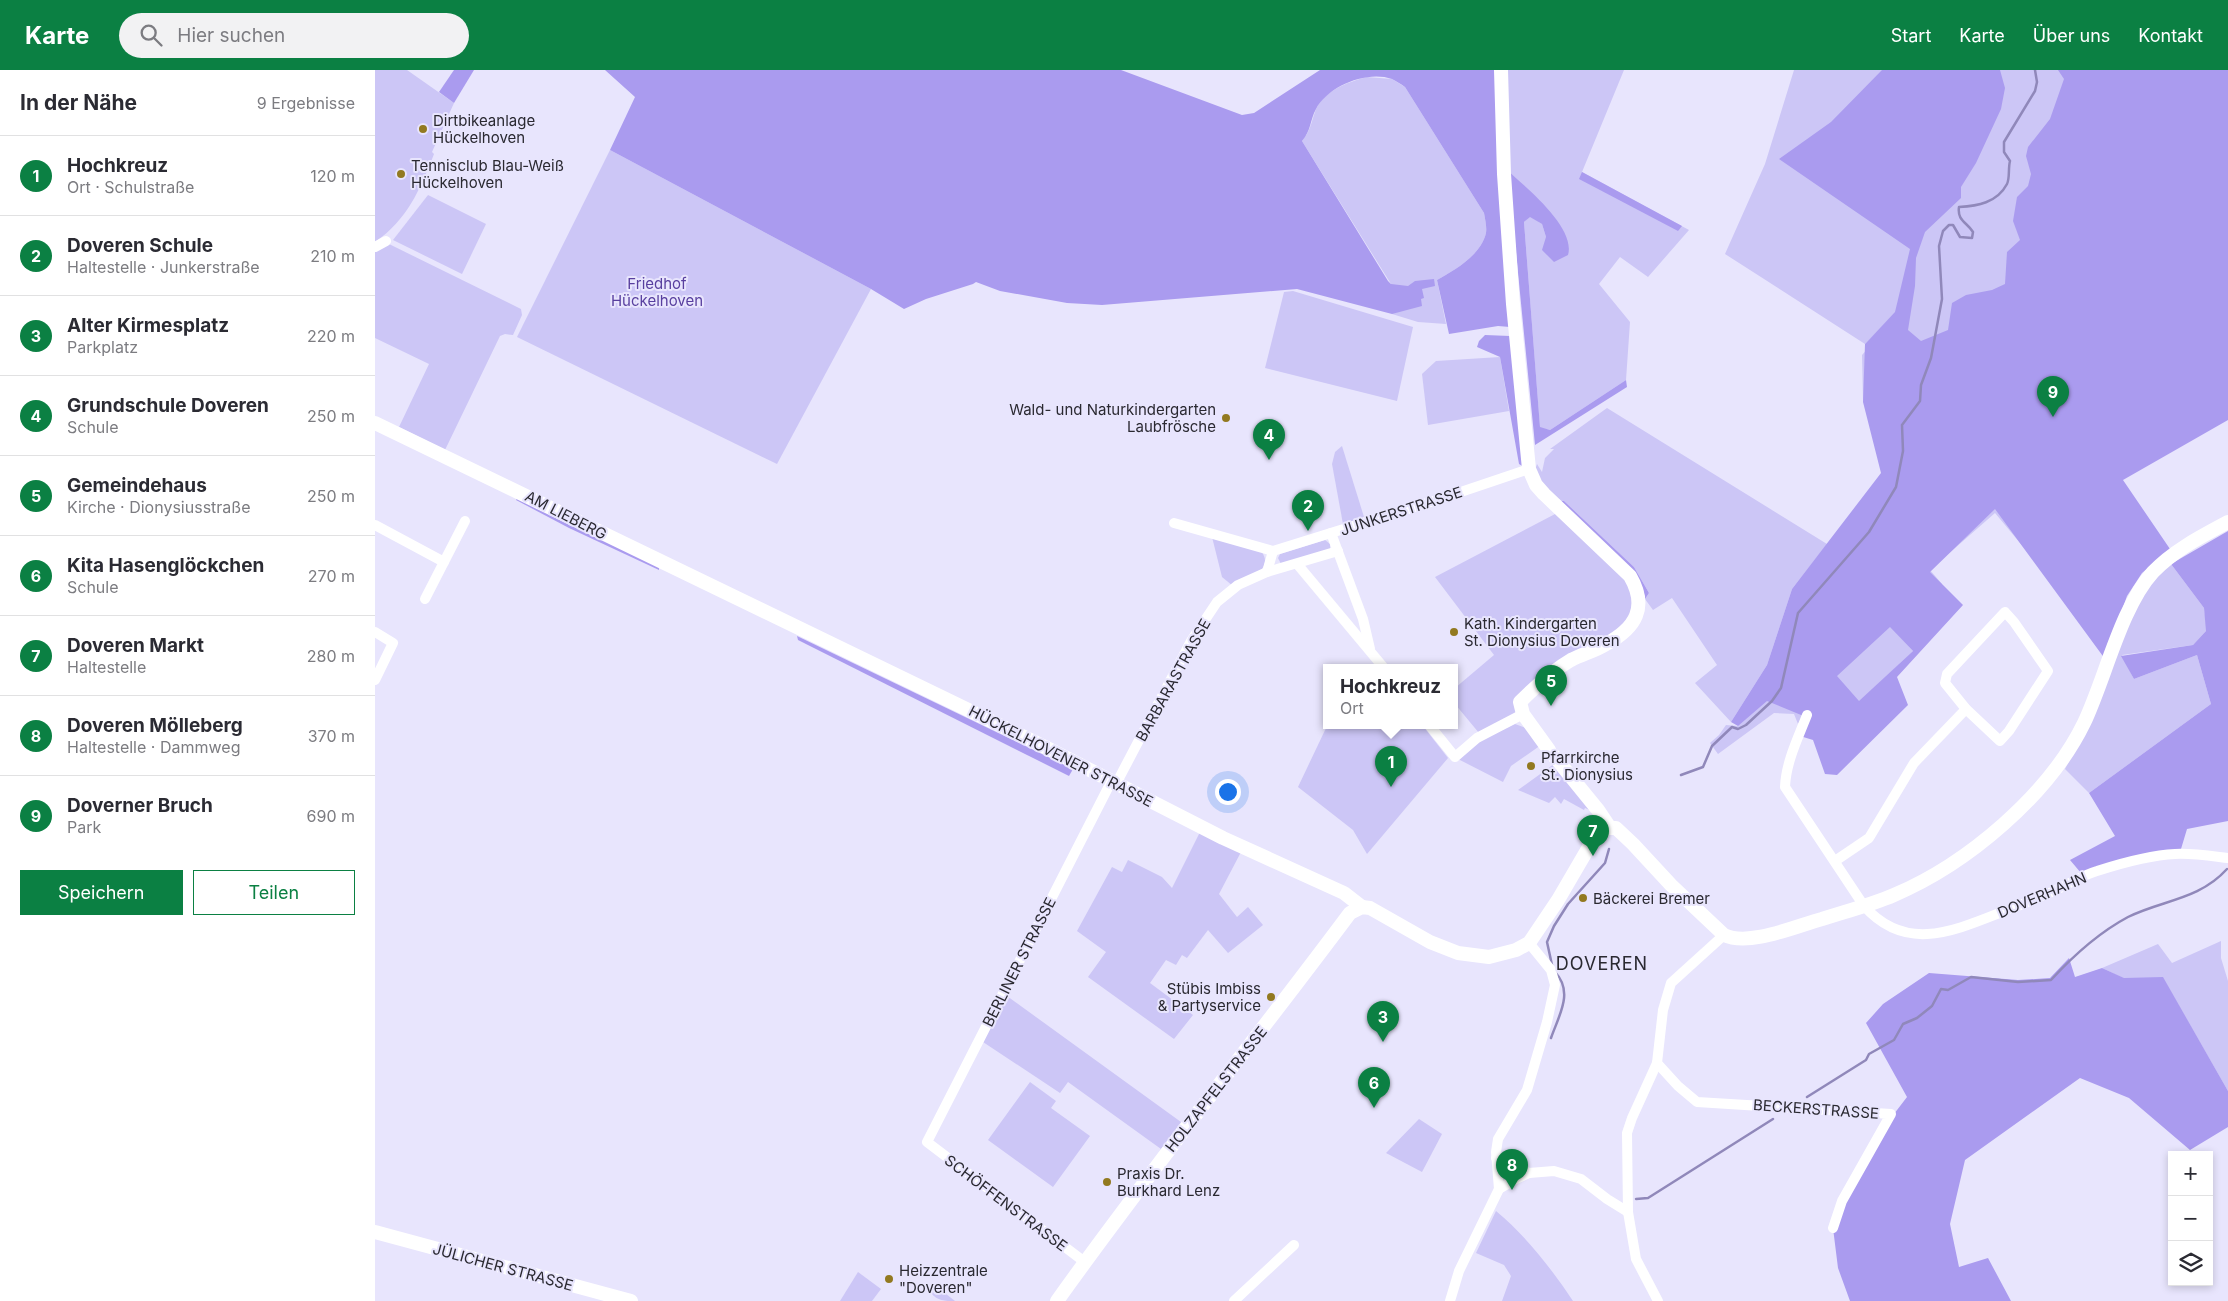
<!DOCTYPE html>
<html lang="de">
<meta charset="utf-8">
<style>
:root{--surface:#fff;--page:#f2f2f3;--text:#2b2b33;--muted:#7c7c81;--line:#e1e1e2;--accent:#0b8043}
body{margin:0;font-family:Inter,sans-serif;background:var(--page);color:var(--text)}
.controls{position:absolute;right:15px;bottom:15px;display:grid;overflow:hidden;border-radius:0px;box-shadow:0 2px 8px #0003}
.controls button{width:45px;height:45px;display:grid;place-items:center;padding:0;border:0;border-bottom:1px solid var(--line);background:var(--surface);color:var(--text);font:25px sans-serif}
.you{position:absolute;left:852px;top:721px;width:18px;height:18px;margin:-12px;border:4px solid #fff;border-radius:50%;background:#1a73e8;box-shadow:0 0 0 8px #1a73e833}
.badge{display:grid;place-items:center;width:32px;height:32px;border-radius:50%;background:var(--accent);color:#fff;font-size:16px;font-weight:700}
.pin{position:absolute;translate:-50% -41px;filter:drop-shadow(0 1px 2px #0008)}
.pin::after{content:'';position:absolute;top:26px;width:18px;height:15px;background:inherit;clip-path:polygon(0 0,100% 0,50% 100%)}
.popup{position:absolute;left:948px;top:594px;width:135px;height:65px;box-sizing:border-box;display:grid;place-content:center;border-radius:0px;background:var(--surface);filter:drop-shadow(0 1px 4px #0005);font-size:16px;white-space:nowrap;color:var(--muted)}
.popup b{font-size:19px;color:var(--text)}
.popup::after{content:'';position:absolute;left:50%;top:100%;margin-left:-10px;border:10px solid transparent;border-top-color:var(--surface)}
.list{margin:0;padding:0;list-style:none}
h2{display:flex;justify-content:space-between;align-items:center;height:65px;margin:0;padding:0 20px;font-size:21px}
h2 small{font-size:16px;font-weight:400;color:var(--muted)}
.list li{display:grid;grid-template-columns:32px 1fr auto;gap:15px;align-items:center;box-sizing:border-box;height:80px;padding:0 20px;border-top:1px solid var(--line)}
.list b{display:block;font-size:19px;white-space:nowrap}
.list p{margin:0;font-size:16px;white-space:nowrap;color:var(--muted)}
.list em{font-size:16px;font-style:normal;color:var(--muted)}
.actions{display:flex;gap:10px;padding:15px 20px}
.actions a{flex:1;padding:11px 0;border:1px solid var(--accent);border-radius:0px;text-align:center;font-size:18px;color:var(--accent)}
.actions .main{background:var(--accent);color:#fff}
.icon{flex:none;width:28px;height:28px;fill:none;stroke:currentColor;stroke-width:2;stroke-linecap:round;stroke-linejoin:round}
.map{position:relative;flex:none;width:1853px;height:1231px;overflow:hidden}
header{display:flex;align-items:center;gap:30px;box-sizing:border-box;height:70px;padding:0 25px;background:var(--accent);color:#fff}
header strong{font-size:24px}
nav{display:flex;gap:28px;margin-inline-start:auto;font-size:18px}
.search{width:350px;height:45px;background:var(--page);display:flex;align-items:center;gap:12px;box-sizing:border-box;padding:0 18px;border-radius:28px;color:var(--muted);font-size:19px}
main{display:flex}
aside{flex:1;background:var(--surface)}
.map>svg:first-child{display:block}
.green{fill:#ccc6f6}
.forest{fill:#aa9bef;fill-rule:evenodd}
.lines{fill:none;stroke-linecap:round;stroke-linejoin:round}
.stream{stroke:#9088ba;stroke-width:2.5}
.street{stroke:#fff;stroke-width:10}
.secondary{stroke:#fff;stroke-width:14}
.poi-dot{fill:#927920;stroke:#e8e5fd;stroke-width:2}
.labels{text-anchor:middle;dominant-baseline:central;stroke-width:4;stroke-linejoin:round;paint-order:stroke}
.poi-label{font-size:15px;fill:#2a2931;stroke:#e8e5fd;text-anchor:start}
.park-label{font-size:15px;fill:#583f9f;stroke:#e8e5fd}
.street-label{font-size:15px;fill:#2a2931;stroke:#e8e5fd}
.quarter-label{font-size:18px;letter-spacing:1px;fill:#2a2931;stroke:#e8e5fd}
</style>
<header>
<strong>Karte</strong>
<div class="search"><svg class="icon" aria-label="search" viewBox="0 0 24 24"><circle cx="10" cy="10" r="6"/><path d="M15 15l6 6"/></svg>Hier suchen</div>
<nav><a>Start</a><a>Karte</a><a>Über uns</a><a>Kontakt</a></nav>
</header>
<main>
<aside>
<h2>In der Nähe<small>9 Ergebnisse</small></h2>
<ul class="list">
<li><span class="badge">1</span><div><b>Hochkreuz</b><p>Ort · Schulstraße</p></div><em>120 m</em></li>
<li><span class="badge">2</span><div><b>Doveren Schule</b><p>Haltestelle · Junkerstraße</p></div><em>210 m</em></li>
<li><span class="badge">3</span><div><b>Alter Kirmesplatz</b><p>Parkplatz</p></div><em>220 m</em></li>
<li><span class="badge">4</span><div><b>Grundschule Doveren</b><p>Schule</p></div><em>250 m</em></li>
<li><span class="badge">5</span><div><b>Gemeindehaus</b><p>Kirche · Dionysiusstraße</p></div><em>250 m</em></li>
<li><span class="badge">6</span><div><b>Kita Hasenglöckchen</b><p>Schule</p></div><em>270 m</em></li>
<li><span class="badge">7</span><div><b>Doveren Markt</b><p>Haltestelle</p></div><em>280 m</em></li>
<li><span class="badge">8</span><div><b>Doveren Mölleberg</b><p>Haltestelle · Dammweg</p></div><em>370 m</em></li>
<li><span class="badge">9</span><div><b>Doverner Bruch</b><p>Park</p></div><em>690 m</em></li>
</ul>
<div class="actions"><a class="main">Speichern</a><a>Teilen</a></div>
</aside>
<div class="map">
<svg width="1853" height="1231" viewBox="0 0 1853 1231">
<rect width="100%" height="100%" fill="#e8e5fd"/>
<g class="green">
<path d="M0,0h32l47,33 -22,49 2,2c-14,36 -27,66 -59,88z"/>
<path d="M1131,0h118l-42,102 107,58 -41,47 -28,-20 -21,27 31,38 -4,58 -76,50 -10,-2 -16,-206 6,-6 12,8 4,13 22,18 -60,-84z"/>
<path d="M1419,0h434l-53,372 -150,107 -30,-36 -65,57 12,14 -15,4 -37,38 23,25 -53,50 -53,11 -9,12 -4,-10 -20,-1 -56,41 -8,-11 9,-8 7,-10 12,1 153,-236 -28,-90 -1,-45 34,-38 2,-17 -2,12 -31,32 -140,-90 40,-90z"/>
<path d="M992,7l25,2 13,8 79,126c1,6 3,14 2,20 -5,22 -31,37 -49,47l9,44 -28,-2 -26,-8 -1,-30 -89,-143c8,-9 9,-18 13,-29 7,-21 33,-30 52,-35z"/>
<path d="M235,80l261,139 -94,175 -260,-127z"/>
<path d="M53,125l58,29 -24,50 -69,-34z"/>
<path d="M14,174l132,65 1,6 -9,20 -8,-1 -5,2 -55,114 -46,-23 30,-63 -54,-26v-88z"/>
<path d="M918,221l120,36 -16,74 -132,-33 19,-76z"/>
<path d="M1125,287l9,54 -81,14 -6,-51 14,-13z"/>
<path d="M1232,338l220,136 -35,45 -25,76 -36,57 -36,-39 22,-18 -45,-67 -19,12 -8,-11 4,-6 -15,-26 -70,-66h-3l-15,-11 -11,-20 2,-6 5,8 3,-14 9,-9h-4z"/>
<path d="M967,376l22,71 -21,7 -11,-60 3,-12z"/>
<path d="M1182,443l72,66 6,15 -4,23 -23,22 -36,17 -56,58 -37,19 -24,-29v-16l39,-33 -59,-78z"/>
<path d="M837,467l50,15c4,7 4,11 0,17l-29,17 -11,-9z"/>
<path d="M950,470l5,4v5l-49,15 -3,-6 2,-4z"/>
<path d="M1796,494l33,44 3,22 -14,15 -71,10 12,24 63,-24 14,49 -122,89 -24,-24 22,-42 49,-124 23,-31z"/>
<path d="M1140,654l14,5 12,16 -30,21 -8,16 -47,-24 28,-19z"/>
<path d="M952,656h96l25,32 -81,96 -14,-24 -55,-43z"/>
<path d="M1179,694l38,47 -7,-3 -1,2 -20,-11 -3,5 -6,-7 -6,6 -31,-13z"/>
<path d="M825,762l41,20 -22,42 18,23 11,-10 15,18 -35,28 -20,-23 -21,28 -5,-3 -6,10 -10,-5 -16,23 43,32 -19,24 -86,-62 18,-25 -29,-21 35,-64 10,5 6,-12 34,17 10,11z"/>
<path d="M1846,871v17l7,23v110l-65,-113h-40l-21,-10 56,-24 14,19z"/>
<path d="M632,926l174,126 -20,27 -93,-67 -8,11 -77,-51z"/>
<path d="M655,1012l26,19 -5,7 39,28 -37,51 -65,-47z"/>
<path d="M1044,1049l23,15 -20,38 -36,-19z"/>
<path d="M1121,1141c30,25 55,57 77,90h-71l9,-25 -7,-11 -28,-12z"/>
<path d="M483,1202l23,17 -9,12h-32z"/>
<path d="M561,1216l19,15c-11,0 -17,0 -24,-8z"/>
</g>
<g class="forest">
<path d="M79,0h20l-20,33 -15,-11z"/>
<path d="M230,0h516l121,45 12,-2 66,-43h177l27,397 -5,-3 -19,-107 -23,-10 2,-6 6,-6 25,1v-9l-12,-1 -49,8 -12,-54c18,-10 44,-25 49,-47 1,-6 -1,-14 -2,-20l-79,-126c-4,-3 -9,-6 -13,-8 -25,-9 -64,7 -76,30 -6,11 -5,22 -14,32l86,140 3,3 17,2 7,-5 19,-2 1,7 -13,3 2,9 -3,1 1,7 -30,8 -95,-25 -195,16 -35,-2 -67,-12 -24,-9 -3,2 -47,15 -22,10 -33,-20 -261,-139 25,-53z"/>
<path d="M1507,0h118l5,18 -4,21 -25,54 -15,24v11l-36,34 -9,26 -1,28 -7,44 13,11 27,-11 4,-27 14,-8 26,-5 13,-6 2,-32 13,-12 -7,-19 4,-24 11,-11 3,-12 -5,-18 2,-9 22,-28 14,-40 -6,-9h170v350l-105,60 47,69 -28,24 -15,23 -22,63 -110,-150 -65,63 33,33 -66,72 11,28 -71,70 -12,-1 -12,-34 -13,-4 6,-19 -39,-16 -29,25 -7,-4 36,-57 25,-76 89,-116 -18,-71 2,-58 30,-32 15,-63 -131,-90 52,-37zM1515,557l23,24 -54,50 -22,-25z"/>
<path d="M1133,101c19,17 68,57 60,84l-14,7 -12,-12 4,-13 -4,-13 -12,-7 -6,5 16,205 10,3 76,-50 1,7 -92,58z"/>
<path d="M1207,102l100,54 -4,5 -99,-52z"/>
<path d="M144,425l140,71v4l-90,-42 -53,-28z"/>
<path d="M1186,431h3l70,66 15,26 -4,6 -2,-10z"/>
<path d="M1853,461v290l-41,8 -6,20 -61,11 -39,13 -11,-13 45,-24 -26,-43 122,-89 -14,-49 -63,24 -13,-23 72,-11 13,-14 -2,-23 -33,-44z"/>
<path d="M422,566l276,133 -4,7 -271,-136z"/>
<path d="M1694,888l6,19 27,-9 22,10 39,-1 65,114v36l-38,23 -61,-52 -49,-20 -115,82 -15,64 9,43 29,-9 23,43h-161l-12,-33 -5,-40 48,-97 26,-34 -41,-74 17,-19 46,-31 89,7 32,-2z"/>
</g>
<g class="lines">
<g class="stream">
<path d="M1306,705l22,-8 9,-21 20,-19 6,2 8,-4 26,-24 9,-13 17,-75 71,-81 27,-45 7,-36 -1,-26 18,-24 1,-16 10,-27 11,-59 -3,-53 4,-15 6,-6h4l7,12 12,1 1,-6c-6,-10 -16,-11 -14,-25 18,-1 38,-4 48,-23 3,-6 1,-16 3,-23l-6,-9v-10l31,-51 2,-9 -2,-12"/>
<path d="M1177,895l-5,-23 7,-16 14,-22 37,-41 4,-14"/>
<path d="M1176,968c8,-23 23,-46 4,-66"/>
<path d="M1432,1027l51,-32 8,-5 3,-6 25,-14 9,-16 14,-6 15,-12 9,-17 7,1 23,-13 47,5 33,-2c22,-24 47,-47 77,-63 34,-17 71,-17 99,-48"/>
<path d="M1261,1129l12,-1 125,-79"/>
</g>
<g class="street">
<path d="M0,177l11,-6"/>
<path d="M799,453l99,28"/>
<path d="M0,455l69,37"/>
<path d="M956,463l32,86 7,30"/>
<path d="M898,481l167,-52 89,-30"/>
<path d="M923,495l86,103"/>
<path d="M892,502l6,-21"/>
<path d="M50,529l40,-78"/>
<path d="M1630,542l9,10 34,49 -39,60 -9,10 -34,-32 -21,-26 2,-9z"/>
<path d="M0,562l18,11 -18,37"/>
<path d="M1432,645c-9,23 -21,47 -22,72l79,119c40,45 85,27 133,8 20,-8 40,-15 59,-24 14,-7 27,-15 41,-19 25,-8 53,-16 78,-17 17,-1 36,2 53,4"/>
<path d="M1055,656l25,31 22,-19 46,-24"/>
<path d="M741,714l75,-143 26,-39 21,-17 29,-13 71,-21"/>
<path d="M1460,791l34,-23 45,-75 52,-54"/>
<path d="M1282,993l21,23 19,16 194,12 -49,87 -9,27"/>
<path d="M1121,1088l33,15"/>
<path d="M1124,1119l-3,-37 2,-13 29,-49 20,-68 8,-37 -4,-15 -22,-27"/>
<path d="M711,1193l-159,-121 184,-360"/>
<path d="M859,1231l60,-56"/>
<path d="M1075,1231l9,-30 40,-82 17,-10 13,-6 25,-2 27,8 26,20 21,13"/>
<path d="M1283,1231l-22,-42 -8,-47 -1,-79 5,-15 25,-55 6,-53 8,-27 53,-48"/>
</g>
<g class="secondary">
<path d="M1126,0l3,104 9,130 16,165 7,16 8,9 86,82c18,31 6,52 -24,68 -11,7 -24,10 -35,16 -19,11 -35,26 -51,42l3,12 26,36"/>
<path d="M0,353l670,324 178,91 121,55 18,14"/>
<path d="M1179,686l44,54 12,18"/>
<path d="M1235,758h6l17,16 38,41 53,50c25,12 72,-9 98,-16 25,-8 49,-14 72,-24 73,-31 155,-100 190,-172 21,-44 37,-116 69,-151 21,-22 49,-36 75,-50"/>
<path d="M0,1162l256,69"/>
<path d="M682,1231c94,-132 196,-258 293,-388l12,-6 8,1 60,34 28,11 31,4 27,-7 13,-7 29,-43 35,-60 12,-11 5,-1"/>
</g>
</g>
<g class="poi-dot">
<circle cx="48" cy="59" r="5"/>
<circle cx="26" cy="104" r="5"/>
<circle cx="851" cy="348" r="5"/>
<circle cx="1079" cy="562" r="5"/>
<circle cx="1156" cy="696" r="5"/>
<circle cx="1208" cy="828" r="5"/>
<circle cx="896" cy="927" r="5"/>
<circle cx="732" cy="1112" r="5"/>
<circle cx="514" cy="1209" r="5"/>
</g>
<g class="labels">
<g class="poi-label">
<text x="58" y="50">Dirtbikeanlage<tspan x="58" dy="17">Hückelhoven</tspan></text>
<text x="36" y="95">Tennisclub Blau-Weiß<tspan x="36" dy="17">Hückelhoven</tspan></text>
<text x="841" y="339" text-anchor="end">Wald- und Naturkindergarten<tspan x="841" dy="17">Laubfrösche</tspan></text>
<text x="1089" y="553">Kath. Kindergarten<tspan x="1089" dy="17">St. Dionysius Doveren</tspan></text>
<text x="1166" y="687">Pfarrkirche<tspan x="1166" dy="17">St. Dionysius</tspan></text>
<text x="1218" y="828">Bäckerei Bremer</text>
<text x="886" y="918" text-anchor="end">Stübis Imbiss<tspan x="886" dy="17">&amp; Partyservice</tspan></text>
<text x="742" y="1103">Praxis Dr.<tspan x="742" dy="17">Burkhard Lenz</tspan></text>
<text x="524" y="1200">Heizzentrale<tspan x="524" dy="17">"Doveren"</tspan></text>
</g>
<g class="park-label">
<text x="282" y="213">Friedhof<tspan x="282" dy="17">Hückelhoven</tspan></text>
</g>
<g class="street-label">
<text transform="translate(1026 441) rotate(-18)">JUNKERSTRASSE</text>
<text transform="translate(191 445) rotate(27)">AM LIEBERG</text>
<text transform="translate(798 610) rotate(-61)">BARBARASTRASSE</text>
<text transform="translate(686 686) rotate(27)">HÜCKELHOVENER STRASSE</text>
<text transform="translate(1667 825) rotate(-23)">DOVERHAHN</text>
<text transform="translate(644 892) rotate(-63)">BERLINER STRASSE</text>
<text transform="translate(841 1019) rotate(-52)">HOLZAPFELSTRASSE</text>
<text transform="translate(1441 1039) rotate(4)">BECKERSTRASSE</text>
<text transform="translate(631 1133) rotate(37)">SCHÖFFENSTRASSE</text>
<text transform="translate(128 1197) rotate(15)">JÜLICHER STRASSE</text>
</g>
<g class="quarter-label">
<text x="1227" y="893">DOVEREN</text>
</g>
</g>
</svg>
<div class="controls">
<button>+</button>
<button>−</button>
<button><svg class="icon" aria-label="layers" viewBox="0 0 24 24"><path d="M12 4l9 5-9 5-9-5zM3 14l9 5 9-5"/></svg></button>
</div>
<div class="you"></div>
<div class="pin badge" style="left:1016px;top:717px">1</div>
<div class="popup"><b>Hochkreuz</b>Ort</div>
<div class="pin badge" style="left:933px;top:461px">2</div>
<div class="pin badge" style="left:1008px;top:972px">3</div>
<div class="pin badge" style="left:894px;top:390px">4</div>
<div class="pin badge" style="left:1176px;top:636px">5</div>
<div class="pin badge" style="left:999px;top:1038px">6</div>
<div class="pin badge" style="left:1218px;top:786px">7</div>
<div class="pin badge" style="left:1137px;top:1120px">8</div>
<div class="pin badge" style="left:1678px;top:347px">9</div>
</div>
</main>
